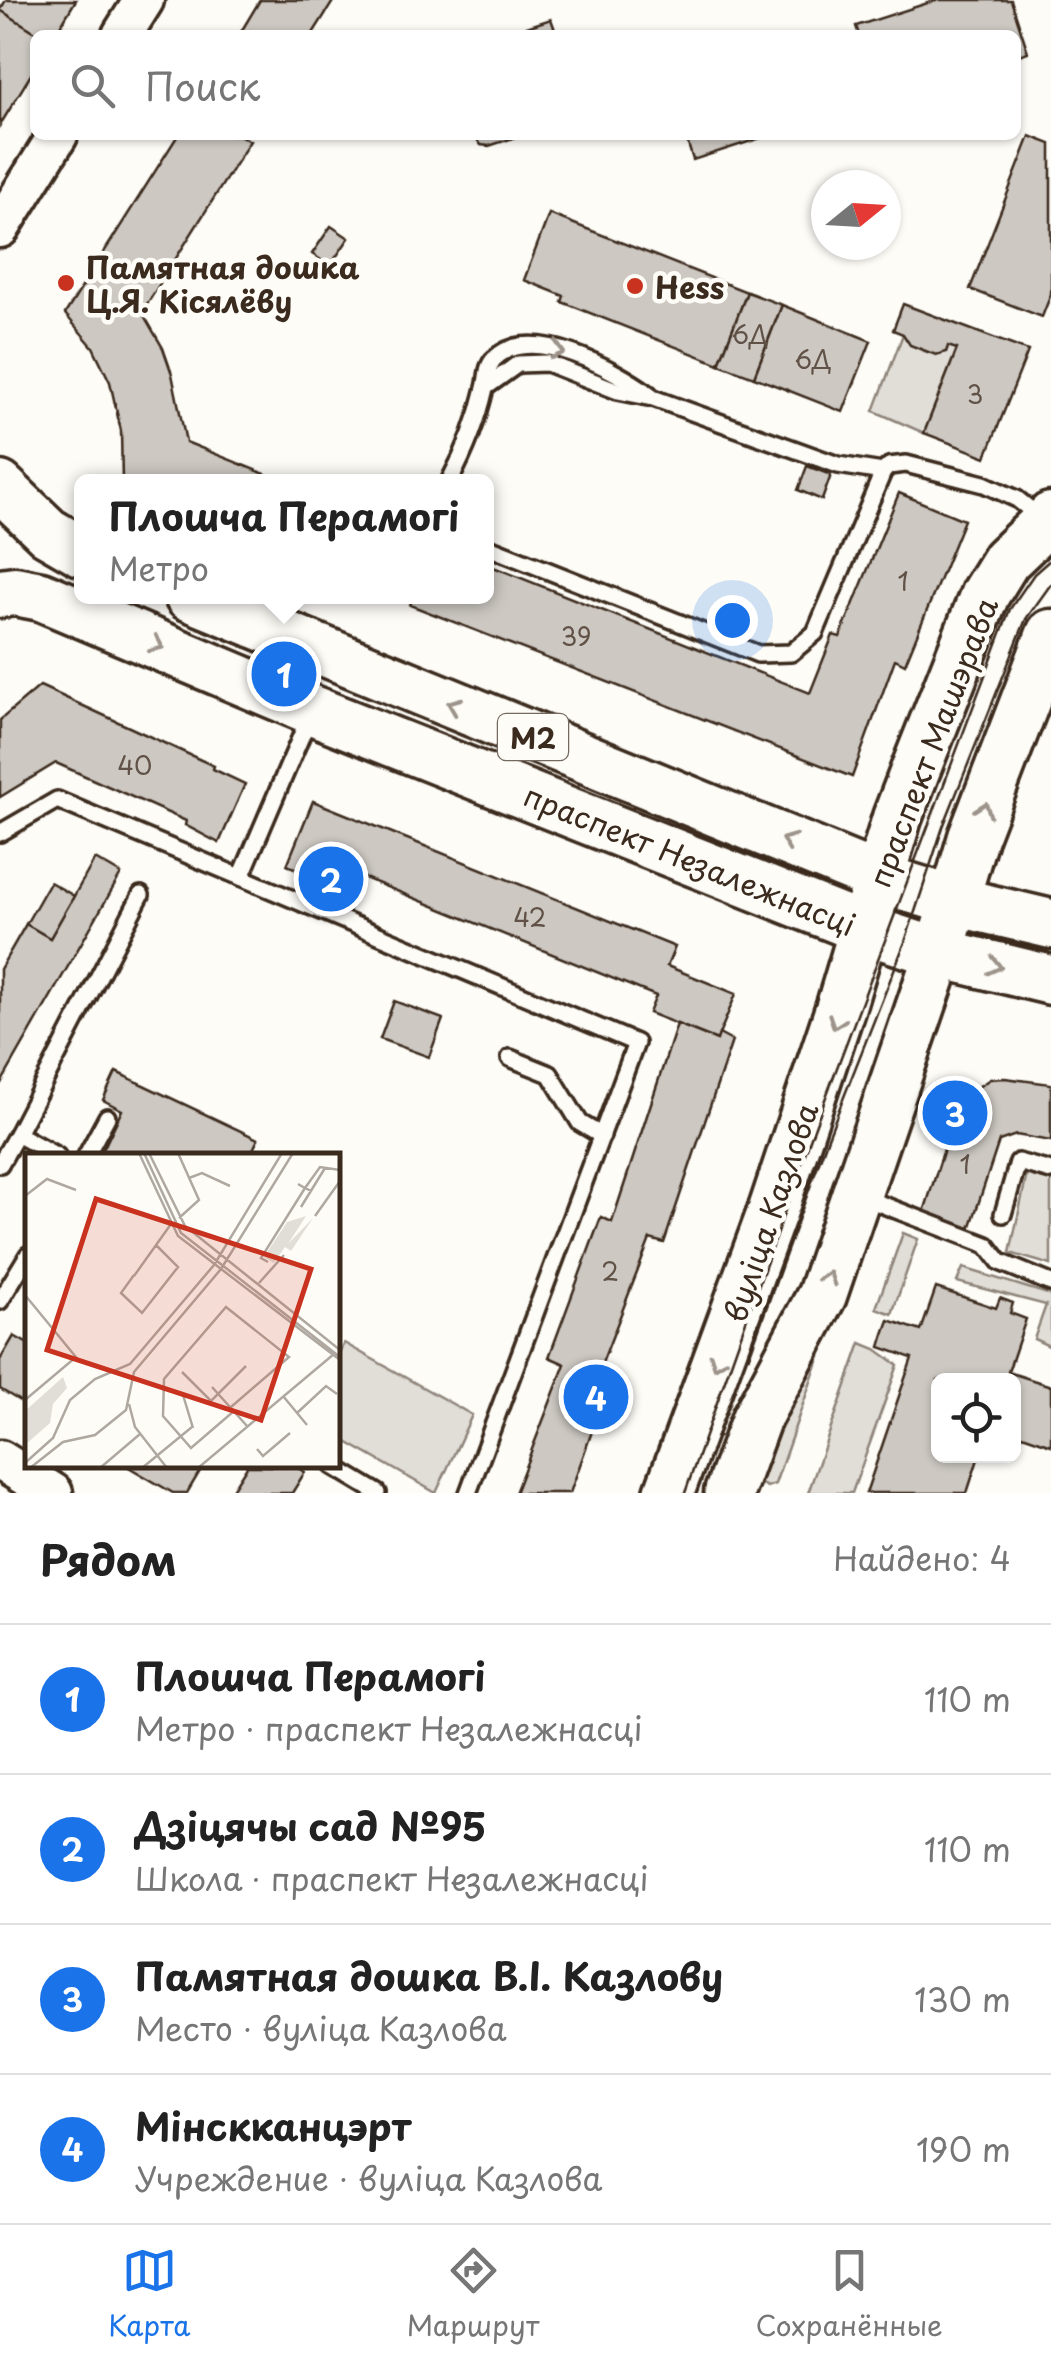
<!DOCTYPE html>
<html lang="ru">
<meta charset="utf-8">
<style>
:root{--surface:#fff;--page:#f2f2f2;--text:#222;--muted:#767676;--line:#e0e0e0;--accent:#1a73e8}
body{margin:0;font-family:"Playpen Sans",sans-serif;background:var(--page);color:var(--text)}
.controls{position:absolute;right:30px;bottom:30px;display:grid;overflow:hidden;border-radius:15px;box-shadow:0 2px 8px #0004}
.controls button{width:90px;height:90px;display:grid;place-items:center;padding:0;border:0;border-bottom:2px solid var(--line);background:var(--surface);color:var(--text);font:50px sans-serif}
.compass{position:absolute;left:811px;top:170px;width:90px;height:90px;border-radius:50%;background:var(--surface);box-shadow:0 2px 8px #0004;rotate:72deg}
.you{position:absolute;left:732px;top:620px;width:35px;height:35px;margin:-25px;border:8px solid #fff;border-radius:50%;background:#1a73e8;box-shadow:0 0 0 15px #1a73e833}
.badge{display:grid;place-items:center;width:65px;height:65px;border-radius:50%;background:var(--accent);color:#fff;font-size:32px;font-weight:700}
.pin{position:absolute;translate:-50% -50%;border:5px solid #fff;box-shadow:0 2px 10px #0006}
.popup{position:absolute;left:74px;top:474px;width:420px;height:130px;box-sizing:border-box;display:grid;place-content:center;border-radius:15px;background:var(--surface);filter:drop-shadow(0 2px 8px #0005);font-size:32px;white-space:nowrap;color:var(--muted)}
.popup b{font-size:38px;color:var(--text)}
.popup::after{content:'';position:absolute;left:50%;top:100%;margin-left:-20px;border:20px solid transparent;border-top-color:var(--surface)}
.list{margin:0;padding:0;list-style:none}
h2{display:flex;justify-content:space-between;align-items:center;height:130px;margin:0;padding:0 40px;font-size:42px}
h2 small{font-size:32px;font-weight:400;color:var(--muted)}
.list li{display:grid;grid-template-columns:65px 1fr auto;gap:30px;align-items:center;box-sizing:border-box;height:150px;padding:0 40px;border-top:2px solid var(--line)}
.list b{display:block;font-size:38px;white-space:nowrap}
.list p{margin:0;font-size:32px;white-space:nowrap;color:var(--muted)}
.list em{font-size:32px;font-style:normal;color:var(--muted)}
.icon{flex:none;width:55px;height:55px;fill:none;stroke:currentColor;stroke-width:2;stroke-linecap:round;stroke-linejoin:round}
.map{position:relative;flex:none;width:1051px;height:1493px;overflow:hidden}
.search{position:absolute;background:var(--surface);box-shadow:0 2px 8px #0004;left:30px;right:30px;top:30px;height:110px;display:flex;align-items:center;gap:25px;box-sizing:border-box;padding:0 35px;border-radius:15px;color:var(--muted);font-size:38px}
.sheet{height:730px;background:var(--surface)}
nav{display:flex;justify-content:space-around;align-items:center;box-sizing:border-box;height:140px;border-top:2px solid var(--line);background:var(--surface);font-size:28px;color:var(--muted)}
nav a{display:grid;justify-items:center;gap:5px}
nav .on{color:var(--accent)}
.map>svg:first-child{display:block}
.green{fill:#e1ded7;stroke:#8e847a;stroke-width:2.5}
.building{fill:#cdc8c2;stroke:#3b2a1e;stroke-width:2.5}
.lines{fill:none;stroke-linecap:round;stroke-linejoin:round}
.service-casing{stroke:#3b2a1e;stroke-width:22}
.tertiary-casing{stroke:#3b2a1e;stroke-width:45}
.primary-casing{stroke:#3b2a1e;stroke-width:55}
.service{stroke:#fdfcf7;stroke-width:15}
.tertiary{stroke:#fdfcf7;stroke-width:38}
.primary{stroke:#fdfcf7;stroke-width:48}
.tram{stroke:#3b2a1e;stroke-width:2.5}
.oneway{stroke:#9c938a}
.poi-dot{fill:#c8321e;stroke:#fdfcf7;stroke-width:4}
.labels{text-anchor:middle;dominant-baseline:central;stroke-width:9;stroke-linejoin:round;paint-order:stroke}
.number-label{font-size:25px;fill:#605247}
.shield{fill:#fdfcf7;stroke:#75695f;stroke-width:2.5}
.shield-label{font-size:28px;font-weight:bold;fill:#3b2a1e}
.poi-label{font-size:30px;font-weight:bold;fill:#3b2a1e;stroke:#fdfcf7;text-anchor:start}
.street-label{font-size:30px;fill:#3b2a1e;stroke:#fdfcf7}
.inset-road{fill:none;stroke:#afa8a0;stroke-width:2.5}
.view{fill:#c8321e;fill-opacity:0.15;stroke:#c8321e;stroke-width:5}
.inset-edge{fill:none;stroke:#3b2a1e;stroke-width:5}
</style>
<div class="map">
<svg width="1051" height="1493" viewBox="0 0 1051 1493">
<rect width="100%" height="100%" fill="#fdfcf7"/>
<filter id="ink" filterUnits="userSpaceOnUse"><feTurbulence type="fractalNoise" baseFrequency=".01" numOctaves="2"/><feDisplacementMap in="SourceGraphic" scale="20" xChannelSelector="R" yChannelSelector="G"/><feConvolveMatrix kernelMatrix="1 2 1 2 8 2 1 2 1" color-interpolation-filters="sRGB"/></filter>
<g filter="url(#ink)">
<g class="green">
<path d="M903,334c9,14 26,23 43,18l2,-6 9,3 -33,84 -50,-22z"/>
<path d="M1027,1174l24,7v84l-41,-12z"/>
<path d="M903,1233l15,6 -26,75 -16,-6z"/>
<path d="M963,1268l88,27v52l-17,-8 12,-34 -89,-23z"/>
<path d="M835,1313l-60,171 -8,3 -17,-8z"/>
<path d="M344,1343l128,72 -36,78 -98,-56v-82z"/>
<path d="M861,1343l15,6 22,16 -46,128h-44z"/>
</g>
<g class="building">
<path d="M6,0h70l-21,35h-15l-40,-25z"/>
<path d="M260,0h74l-22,35h-73z"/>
<path d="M937,0h74l17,52 -12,4v-21h-157l-3,-9z"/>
<path d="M0,10l40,25h-5v33l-35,57z"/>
<path d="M551,19l6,16h-55z"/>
<path d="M178,135h61l11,6 -108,171 21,36 9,26 14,68 99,40h-163l-1,-51 -11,-49 -17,-35 -28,-33z"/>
<path d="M474,135h48l-33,11 -8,-1z"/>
<path d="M685,135h85l-77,25z"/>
<path d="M1030,136l21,8v150l-9,23 -72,-28z"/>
<path d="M549,214l198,78 -28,72 -157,-62 2,-6 -40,-16z"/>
<path d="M331,226l18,12 -19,28 -18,-12z"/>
<path d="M747,292l35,13 -28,72 -35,-13z"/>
<path d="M903,304l125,47 -42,106 -62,-24 33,-84 -9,-3 -2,6 -10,3 -26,-10 -7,-11 -10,-4z"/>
<path d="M782,305l89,36 -28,71 -89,-35z"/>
<path d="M807,466l24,9 -9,25 -24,-10z"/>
<path d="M899,493l65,27 -59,144 -10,-5 -43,118 -442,-172 3,-9h73v-32l324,129 23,-58 7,2z"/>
<path d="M40,686l174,80 -1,3 32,15 -26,59 -34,-18 1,-4 -130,-58 -56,34v-77z"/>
<path d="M313,801l362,146 -8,19 69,28 -19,46 -68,-27 7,-17 -294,-119 -6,16 -69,-28z"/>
<path d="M95,859l26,15 -121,211v-116l26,-45 24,14z"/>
<path d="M50,882l24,14 -24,42 -24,-14z"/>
<path d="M394,1001l49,18 -14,38 -49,-18z"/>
<path d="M677,1024l40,16 2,-6 13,7 -68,202 -14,-4 -53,137 13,5 -40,112h-55l50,-129 -16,-7 52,-140 11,5z"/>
<path d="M116,1072l142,67 -8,17h-150l22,-46 -19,-10z"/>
<path d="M1005,1078l46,6v57l-35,-6 -17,6 -29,88 -46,-17 32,-101 22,-24 12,-8z"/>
<path d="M936,1288l60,20 4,-10 13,5 -3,10 16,6 -18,53 43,14v59l-37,-13v-52h-76v76h41l-12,37h-101l46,-135 -32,-11 4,-13 5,-14 32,11z"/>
<path d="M14,1336l14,8v62l-28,-17v-29z"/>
<path d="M127,1466h76l-16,27h-14z"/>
<path d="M247,1466h47l11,6 -13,21h-62z"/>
</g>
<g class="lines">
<defs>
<g id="service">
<path d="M486,387l32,-23 29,-1 71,28 35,7 185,67 45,7"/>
<path d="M449,482c15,-28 29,-63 36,-94 3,-10 1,-21 9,-29 37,-37 122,11 155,35"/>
<path d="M486,546l272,108 33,-1 24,-20 68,-161 6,-6 17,-2 78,20 33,15 25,20"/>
<path d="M0,833l57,-33 579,243 -168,450"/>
<path d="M241,877l70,-164"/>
<path d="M510,1058l40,16 30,49 22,13"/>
<path d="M57,1156l-40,-22 124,-239"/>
<path d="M86,1156l21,-39"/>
<path d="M0,1164l17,-30"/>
<path d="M860,1196l127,49 13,17 51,21"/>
<path d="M1003,1214l15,-52 33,9"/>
<path d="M0,1301l28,-46"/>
<path d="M333,1466l45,27"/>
</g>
<g id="tertiary">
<path d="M122,35l22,-35"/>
<path d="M0,228l58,-93"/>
<path d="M0,1460l53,33"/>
</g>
<g id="primary">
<path d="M0,486l48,46 33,19"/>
<path d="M0,593l15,-2 26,5 271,114 552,219 75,24 112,27"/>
<path d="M189,596l689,282 75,23 98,23"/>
<path d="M669,1493l105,-286 67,-201 56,-188 18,-47 70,-177 21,-34 45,-43"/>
<path d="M729,1493l27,-74 66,-124 117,-342 34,-116 78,-203"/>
</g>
</defs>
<use href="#service" class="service-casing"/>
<use href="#tertiary" class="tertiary-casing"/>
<use href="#primary" class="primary-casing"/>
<use href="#service" class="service"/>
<use href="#tertiary" class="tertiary"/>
<use href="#primary" class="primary"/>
<g class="tram">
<path d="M749,1356l78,-216 78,-198 38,-115 83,-208 25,-35"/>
<path d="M685,1493l127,-359 198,-525 24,-35 17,-15"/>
</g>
</g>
<defs><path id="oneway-chevron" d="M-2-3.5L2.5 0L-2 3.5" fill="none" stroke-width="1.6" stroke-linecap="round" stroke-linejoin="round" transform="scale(2.5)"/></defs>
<g class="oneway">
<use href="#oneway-chevron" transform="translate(558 351) rotate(16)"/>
<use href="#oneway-chevron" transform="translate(157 645) rotate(23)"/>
<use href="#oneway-chevron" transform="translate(454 705) rotate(-158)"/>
<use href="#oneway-chevron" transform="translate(984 809) rotate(-70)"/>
<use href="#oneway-chevron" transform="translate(788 841) rotate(-158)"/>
<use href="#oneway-chevron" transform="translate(995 966) rotate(14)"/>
<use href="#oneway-chevron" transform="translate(836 1022) rotate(109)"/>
<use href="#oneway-chevron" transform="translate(828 1278) rotate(-71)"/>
<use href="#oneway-chevron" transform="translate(717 1362) rotate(110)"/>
</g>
</g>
<g class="poi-dot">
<circle cx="66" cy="283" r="10"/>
<circle cx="635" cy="286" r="10"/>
</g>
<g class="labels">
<g class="number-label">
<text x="750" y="334">6Д</text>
<text x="813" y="359">6Д</text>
<text x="975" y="394">3</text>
<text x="903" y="581">1</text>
<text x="576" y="636">39</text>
<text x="135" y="765">40</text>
<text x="530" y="917">42</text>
<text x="965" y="1164">1</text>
<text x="610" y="1271">2</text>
</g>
<rect class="shield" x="498" y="714" width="70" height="46" rx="8"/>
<g class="shield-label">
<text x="533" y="737">М2</text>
</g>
<g class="poi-label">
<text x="86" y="266">Памятная дошка<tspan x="86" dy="34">Ц.Я. Кісялёву</tspan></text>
<text x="655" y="286">Hess</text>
</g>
<g class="street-label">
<text transform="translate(932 742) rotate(-69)">праспект Машэрава</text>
<text transform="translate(690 859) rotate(22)">праспект Незалежнасці</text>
<text transform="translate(770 1212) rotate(-71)">вуліца Казлова</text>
</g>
</g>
<g transform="translate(25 1153)">
<rect width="315" height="315" fill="#fdfcf7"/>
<path d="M281,63l-18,28 25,-26 -22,33 -6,-4 -11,16 -10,-6 23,-35zM38,224l4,11 -14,16 -3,19 -25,22v-34z" fill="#e1ded7"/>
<path class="inset-road" d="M114,0l39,83 162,124M119,0l37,80 159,124M124,0l36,73 155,124M153,0l21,47 -20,18M164,25l13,-5 28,13M273,31l7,4 15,-21 20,3M0,43l22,-17 29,11M276,54l24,-39M290,63l25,-35M243,109l-7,-4 44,-70 6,3M109,122l-13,18 21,20 36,-46 -22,-22M109,123l37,-52M234,130l25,-28M0,142l55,67M157,219l29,29 35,-35M187,234l35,39M158,242l10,33M258,243l24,29M0,247l51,-43M104,251l6,23 32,41M206,254l58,-50 -63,-50 -62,72 -1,37 28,32 43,-37M272,260l29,-27 11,8M232,296l6,7 27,-23M0,310l28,-25 17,-38 25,-21 35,-15 84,-99 68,-112M5,315l33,-26 32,-7 31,-25 8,-38 87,-103 72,-116M75,315l40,-34M117,315l50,-41M173,315l136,-114"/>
<path class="view" d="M71,46l215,70 -50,151 -214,-70z"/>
<rect width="315" height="315" class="inset-edge"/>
</g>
</svg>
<div class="controls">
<button><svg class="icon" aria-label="locate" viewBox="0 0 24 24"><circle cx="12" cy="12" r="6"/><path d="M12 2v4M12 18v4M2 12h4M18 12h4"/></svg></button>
</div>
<svg class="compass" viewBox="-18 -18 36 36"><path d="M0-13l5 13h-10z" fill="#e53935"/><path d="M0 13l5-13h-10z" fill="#767676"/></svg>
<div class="you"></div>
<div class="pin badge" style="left:284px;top:674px">1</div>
<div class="popup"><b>Плошча Перамогі</b>Метро</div>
<div class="pin badge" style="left:331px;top:879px">2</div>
<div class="pin badge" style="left:955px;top:1113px">3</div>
<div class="pin badge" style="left:596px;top:1397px">4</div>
<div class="search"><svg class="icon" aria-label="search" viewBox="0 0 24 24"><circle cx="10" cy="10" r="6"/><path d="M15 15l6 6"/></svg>Поиск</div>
</div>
<section class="sheet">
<h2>Рядом<small>Найдено: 4</small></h2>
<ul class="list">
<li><span class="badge">1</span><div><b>Плошча Перамогі</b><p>Метро · праспект Незалежнасці</p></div><em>110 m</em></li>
<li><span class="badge">2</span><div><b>Дзіцячы сад №95</b><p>Школа · праспект Незалежнасці</p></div><em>110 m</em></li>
<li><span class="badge">3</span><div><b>Памятная дошка В.І. Казлову</b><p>Место · вуліца Казлова</p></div><em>130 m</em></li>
<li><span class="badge">4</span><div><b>Мінскканцэрт</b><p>Учреждение · вуліца Казлова</p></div><em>190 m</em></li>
</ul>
</section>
<nav>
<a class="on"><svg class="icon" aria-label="map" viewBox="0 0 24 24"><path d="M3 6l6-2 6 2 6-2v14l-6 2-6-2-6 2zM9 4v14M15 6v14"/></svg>Карта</a>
<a><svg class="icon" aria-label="directions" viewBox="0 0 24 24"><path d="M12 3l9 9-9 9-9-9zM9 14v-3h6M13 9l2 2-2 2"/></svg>Маршрут</a>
<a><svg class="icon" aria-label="saved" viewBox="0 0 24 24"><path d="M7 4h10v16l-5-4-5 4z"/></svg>Сохранённые</a>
</nav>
